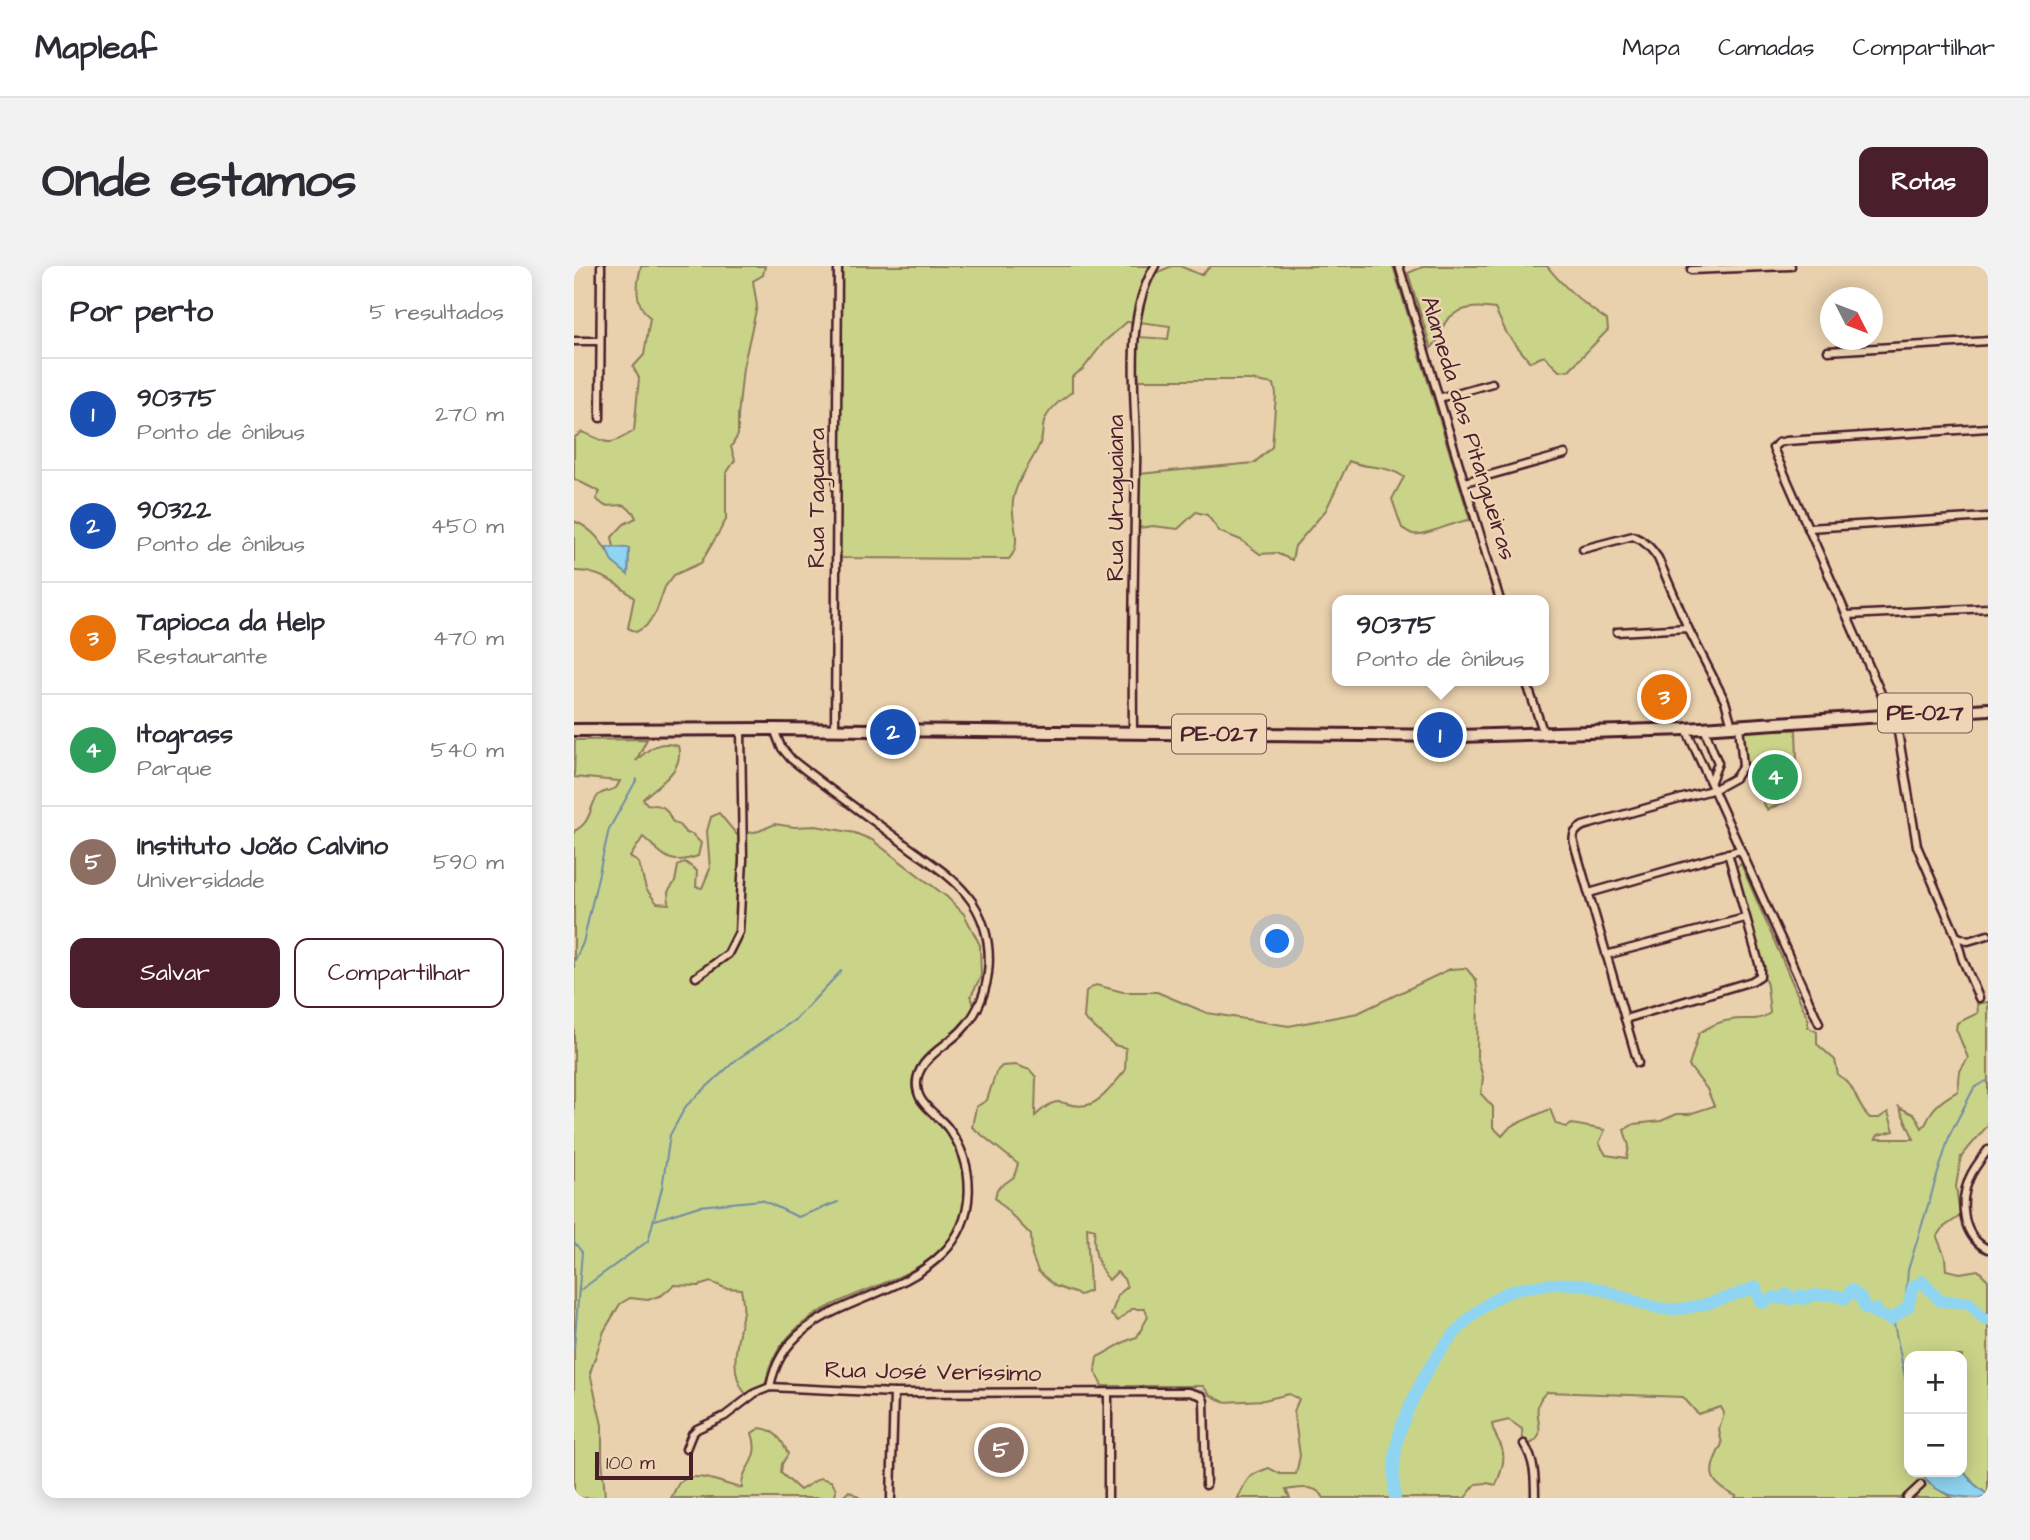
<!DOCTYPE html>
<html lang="pt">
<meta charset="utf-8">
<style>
:root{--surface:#fff;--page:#f2f2f3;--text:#2b2b33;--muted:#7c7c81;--line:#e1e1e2;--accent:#4a1f2b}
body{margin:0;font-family:"Architects Daughter",sans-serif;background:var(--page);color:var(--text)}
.controls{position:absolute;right:21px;bottom:21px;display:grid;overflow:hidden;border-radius:14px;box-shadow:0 4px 18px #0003}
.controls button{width:63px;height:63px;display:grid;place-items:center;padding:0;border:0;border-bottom:2px solid var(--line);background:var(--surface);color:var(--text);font:35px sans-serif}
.compass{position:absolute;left:1246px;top:21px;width:63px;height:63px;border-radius:50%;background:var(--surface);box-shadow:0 4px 18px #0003;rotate:132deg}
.scale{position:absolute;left:21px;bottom:18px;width:98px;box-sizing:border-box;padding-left:7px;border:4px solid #4a1f2b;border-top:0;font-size:19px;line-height:24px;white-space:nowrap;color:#4a1f2b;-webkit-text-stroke:5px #edd5b5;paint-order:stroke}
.you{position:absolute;left:704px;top:676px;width:24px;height:24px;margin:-18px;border:5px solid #fff;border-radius:50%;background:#1a73e8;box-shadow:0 0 0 10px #1a73e833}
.badge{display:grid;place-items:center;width:46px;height:46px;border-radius:50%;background:var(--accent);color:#fff;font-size:23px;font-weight:700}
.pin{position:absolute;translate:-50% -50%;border:4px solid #fff;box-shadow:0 2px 7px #0006}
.popup{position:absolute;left:758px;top:329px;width:217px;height:91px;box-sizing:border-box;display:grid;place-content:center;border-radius:14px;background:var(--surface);filter:drop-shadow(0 2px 5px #0005);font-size:23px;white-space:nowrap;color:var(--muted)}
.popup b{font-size:26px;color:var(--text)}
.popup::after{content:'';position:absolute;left:50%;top:100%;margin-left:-14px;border:14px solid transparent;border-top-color:var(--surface)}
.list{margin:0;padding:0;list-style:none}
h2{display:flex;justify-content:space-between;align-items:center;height:91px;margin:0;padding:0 28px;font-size:30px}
h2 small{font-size:23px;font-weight:400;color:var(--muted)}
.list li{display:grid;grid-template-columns:46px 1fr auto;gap:21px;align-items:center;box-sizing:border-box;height:112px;padding:0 28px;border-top:2px solid var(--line)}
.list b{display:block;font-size:26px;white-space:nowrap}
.list p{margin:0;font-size:23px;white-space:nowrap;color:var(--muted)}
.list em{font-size:23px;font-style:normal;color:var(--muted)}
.actions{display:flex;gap:14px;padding:21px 28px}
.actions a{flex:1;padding:16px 0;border:2px solid var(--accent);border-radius:14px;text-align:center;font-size:24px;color:var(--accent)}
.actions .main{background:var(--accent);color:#fff}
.map{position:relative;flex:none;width:1414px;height:1232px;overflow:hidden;border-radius:14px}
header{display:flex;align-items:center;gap:42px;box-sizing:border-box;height:98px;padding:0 35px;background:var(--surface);border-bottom:2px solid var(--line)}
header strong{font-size:33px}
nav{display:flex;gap:38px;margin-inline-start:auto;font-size:24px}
.intro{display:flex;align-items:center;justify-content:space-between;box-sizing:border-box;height:168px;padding:0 42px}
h1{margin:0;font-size:49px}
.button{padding:18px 32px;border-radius:14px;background:var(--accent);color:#fff;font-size:24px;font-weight:700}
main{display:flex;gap:42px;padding:0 42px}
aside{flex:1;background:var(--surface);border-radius:14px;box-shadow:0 4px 18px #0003}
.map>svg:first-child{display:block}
.green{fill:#cad488;stroke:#8a7a5a;stroke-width:2}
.water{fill:#8fd5f1;stroke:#738ca2;stroke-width:2}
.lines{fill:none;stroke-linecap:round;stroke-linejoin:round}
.stream{stroke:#738ca2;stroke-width:2}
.river{stroke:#8fd5f1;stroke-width:12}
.street-casing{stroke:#4a1f2b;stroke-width:11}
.primary-casing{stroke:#4a1f2b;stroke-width:16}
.street{stroke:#edd5b5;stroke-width:6}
.primary{stroke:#edd5b5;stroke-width:10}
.labels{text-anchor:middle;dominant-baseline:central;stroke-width:5;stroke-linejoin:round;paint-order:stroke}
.shield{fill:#edd5b5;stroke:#7b5654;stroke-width:2}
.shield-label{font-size:23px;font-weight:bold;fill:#4a1f2b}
.street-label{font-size:24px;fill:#4a1f2b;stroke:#edd5b5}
</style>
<header>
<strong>Mapleaf</strong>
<nav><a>Mapa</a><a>Camadas</a><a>Compartilhar</a></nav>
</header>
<div class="intro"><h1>Onde estamos</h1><a class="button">Rotas</a></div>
<main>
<aside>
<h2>Por perto<small>5 resultados</small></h2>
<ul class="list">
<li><span class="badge" style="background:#1a4fb4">1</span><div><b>90375</b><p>Ponto de ônibus</p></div><em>270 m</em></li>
<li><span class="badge" style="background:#1a4fb4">2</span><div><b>90322</b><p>Ponto de ônibus</p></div><em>450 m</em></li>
<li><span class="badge" style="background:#e8710a">3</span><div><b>Tapioca da Help</b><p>Restaurante</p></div><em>470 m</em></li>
<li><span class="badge" style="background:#2e9e5b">4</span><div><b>Itograss</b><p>Parque</p></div><em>540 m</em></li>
<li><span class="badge" style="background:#8d6e63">5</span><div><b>Instituto João Calvino</b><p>Universidade</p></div><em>590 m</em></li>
</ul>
<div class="actions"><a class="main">Salvar</a><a>Compartilhar</a></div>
</aside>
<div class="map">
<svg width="1414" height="1232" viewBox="0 0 1414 1232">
<rect width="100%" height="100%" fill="#e9d1ad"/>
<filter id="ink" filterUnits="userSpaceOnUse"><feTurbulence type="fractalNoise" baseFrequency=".0143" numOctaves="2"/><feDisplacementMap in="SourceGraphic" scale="14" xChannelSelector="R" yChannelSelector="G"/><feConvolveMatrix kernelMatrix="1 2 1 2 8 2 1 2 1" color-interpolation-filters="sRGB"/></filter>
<g filter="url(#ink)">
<g class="green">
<path d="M67,0h124l-2,9 -10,6 4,25 -14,62 -5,48v19l-7,12 4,13 -9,14v46l-25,43 -27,12 -9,12 -9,25 -10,14 -10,6 -8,-4 6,-30c-16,-15 -38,-28 -60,-27v-50c31,13 30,36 54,53l1,-26 -15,-1 -2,-10 12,-13 12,-6 -3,-6 -9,-7 -19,1 -9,-7 4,-7 -26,-13v-41l8,-6c28,11 24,16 52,-1l5,-53 -6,-11 11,-12 6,-37c-16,-15 -14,-31 -9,-52z"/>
<path d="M267,0h310l-13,29 -5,27h-6l-23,20 -21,27 -11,8v15c-10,7 -21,15 -27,27 -3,7 -2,15 -4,22 -8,21 -25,38 -28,60 -3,19 11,42 -4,58l-170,-1z"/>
<path d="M598,0h8l21,9 10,-9h182l77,254c-15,1 -46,17 -57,14 -4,-1 -7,-4 -11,-6l-10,-29 12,-22c-16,-12 -37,-8 -55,-16l-23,49 -31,36 -3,14 -16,-7 -16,1 -19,-14 -21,-8 -13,-17 -11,-3 -18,17 -25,-3 -14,2v-54l115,-11 18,-16 4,-53 -2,-10 -24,-4h-111l-3,-29 3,-14 29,2 2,-13 -31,-4 12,-47z"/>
<path d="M851,0h122c17,22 38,39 60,54l1,10 -39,40 -10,1 -15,-15 -14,6 -23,-28 -12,-25c-16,-3 -35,-3 -48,11 -7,8 -3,16 -16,28l-23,-75z"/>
<path d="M1222,464l2,57 -8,5 -3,9 -20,9 -20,-43 -4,-37z"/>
<path d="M73,473l-11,22c13,-13 23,-21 42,-15 7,25 -20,38 -35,53l4,5c17,2 18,1 25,17l7,4 7,8 6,1 9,9 -3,13c-32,11 -34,-2 -55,-19l-13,20 9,6 7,26 11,14 12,1 -1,-12 7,-10 3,-16 7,-4 12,9 -1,16 6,1 8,-19 -3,-38 4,-14 8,-4 18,22 22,-4 16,-7 19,3 22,-1 39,7 17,7 75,57 17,17 16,31 1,31 -10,20 3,10c-10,30 -54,39 -61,71 -7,25 22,38 35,55 10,14 17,37 17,55 4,94 -110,92 -163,137 -13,10 -26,27 -32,42 -3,6 -2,15 -6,20 -3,4 -6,3 -10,3l-5,4h-4c-18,-23 -6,-55 -2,-82 1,-7 -1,-15 -2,-22l-16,-1 -14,-6 -13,4 -24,-1 -12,10 -14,5 -18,-2 -10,6 -16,27 -14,42 12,52v33l3,40h-31v-667c20,-9 15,-30 26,-37 4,-3 11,-3 16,-6l4,-7 -46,-4 1,-37z"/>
<path d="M1167,598l67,155v8l9,5v12l18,16 3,15c20,11 16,29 32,43h9l9,-6 6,19 -16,4 -2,4h38l-15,-32 16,8 7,13c6,-5 5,-8 9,-15 6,-10 17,-16 27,-22l2,-20 8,-13 -12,-29 1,-6 21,-10 -1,-9 11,-2v123l-27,32 -5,29 4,30 -16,11 -7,10 8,20 1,13 14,3 18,-3 10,10v215l-14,-11 -12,-14v-114h-53v116h14l-2,2 9,10 22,14h-217l1,-2c-30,-14 -28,-25 -14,-52l-3,-14 5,-17 -3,-6 -23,7 -15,-17 -136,-5c-23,18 6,41 -17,52l-7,-5 -1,-10 -13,-9 -17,4c1,8 3,9 6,16 10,15 4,30 -2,45l-9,-2 -11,1 -11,14h-141c-8,-14 -23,-10 -38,-8l4,8h-52c9,-20 10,-23 31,-30l11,6h16l4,-18 -6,-45 5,-12 -10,-5 -25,6 -40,2 -14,-7 -7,-9h-101l-7,-15 2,-14c14,-6 25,-16 40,-20l11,-20 -3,-8h-13l-14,12 -7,-6 7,-20 9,-8 -3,-8 -7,-7 -8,8c-12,-14 -17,-34 -14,-51l-8,-2 3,64 -10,4 -25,-9 -17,-15 -6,-15 -1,-21 -36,-37 2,-9 17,-12 4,-13 -46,-37 4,-20 11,-7 9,-28 6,-6 14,-1 14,5 6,7 -1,39c29,-27 25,-6 52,-11 15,-3 28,-23 38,-34l1,-23 -12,-3 -30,-27 2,-27 10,-6 27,7h34l50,21 82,13 69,-13 92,-44 16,-1 10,12 2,16 -1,60 6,21 -2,17 12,13v20l9,9 9,-10 39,-17 6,15 10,3 6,-3 33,6 -6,13 7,12 21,3 2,-12 -5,-16 10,-6 27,-3 16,-7h12l25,-8 -7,-17 -18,-23 10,-33c10,-6 20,-12 32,-13 15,-3 26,3 39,-7l-3,-27 -33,-118z"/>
<path d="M186,1162c14,1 23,13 28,26l-6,10 -1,9 19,17 20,-12 11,3 5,8 -1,7h9l5,-5 11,7h-189c3,-5 5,-11 8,-15 15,-15 47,3 63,5 -2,-21 20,-26 10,-55z"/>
</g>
<g class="water">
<path d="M32,281l23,1 -1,27 -16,-13z"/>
<path d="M1388,1204l12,14 14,11v3c-28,0 -49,0 -67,-24l2,-2h39z"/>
</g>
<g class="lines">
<g class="stream">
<path d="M0,696l9,-19 26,-114 28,-50"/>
<path d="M81,954l44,-14 63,-6 36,17 40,-15"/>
<path d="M0,976l8,10 -8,96"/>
<path d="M5,1025l69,-50 14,-53 8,-53 16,-29 50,-46 60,-41 45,-48"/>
<path d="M1331,1043l3,-39 42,-136 24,-46 14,-8"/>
<path d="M1319,1053l16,77"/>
</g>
<path class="river" d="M821,1232c-5,-51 6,-77 29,-121 16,-30 42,-60 71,-78 20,-14 64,-17 87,-14 28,4 54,20 82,24 24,3 70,-13 92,-22l4,14 3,2 12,-6 6,2 6,-5 4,6 10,-5 2,4 13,-4h18l11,4 6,-9 10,8 4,10 6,3 5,-2 2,6 9,2 3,3 18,-13 5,-20 9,-6 18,20 29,2 13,14 6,3"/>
<defs>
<g id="street">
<path d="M825,0l101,334"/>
<path d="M1117,4l100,-4"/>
<path d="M0,75h26"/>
<path d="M1254,85l160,-10"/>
<path d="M865,132l53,-15"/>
<path d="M26,152l1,-152"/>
<path d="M1414,162l-202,13 -8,2 -5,5 125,284 19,114 39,90 12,5 20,-6"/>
<path d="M891,216l100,-28"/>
<path d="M1234,262l180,-11"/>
<path d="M1009,283l50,-13c12,5 18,12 25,22l30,70 37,73 7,25"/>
<path d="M1274,349l140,-7"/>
<path d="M1043,366l71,-4"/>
<path d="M952,415l18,53"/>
<path d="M1130,462l14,35 -7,18"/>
<path d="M1112,463l133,294"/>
<path d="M261,464l3,-464"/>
<path d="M559,467c-1,-89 1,-178 3,-267 2,-63 -15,-144 19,-200"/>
<path d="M1015,627l151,-43"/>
<path d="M1382,670l6,22 17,40"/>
<path d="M1032,689l139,-37"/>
<path d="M122,711l32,-23 11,-22 4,-72 -2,-130"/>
<path d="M1051,753l127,-38 8,-5v-9l-32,-114"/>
<path d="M1064,797l-64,-220c-2,-8 1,-13 9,-17l132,-37 20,-11 8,-12 -4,-41"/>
<path d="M1414,884c-7,9 -15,19 -19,29 -10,24 -7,58 19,70"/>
<path d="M196,1121c16,-87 118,-79 172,-133 34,-33 35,-88 6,-126 -8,-11 -27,-22 -30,-36 -8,-29 27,-45 43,-61 35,-35 37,-99 6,-136 -15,-19 -38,-33 -57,-47 -40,-30 -80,-58 -119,-89l-10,-12 -7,-18"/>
<path d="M534,1127v105"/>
<path d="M950,1178c11,17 11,34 11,54"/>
<path d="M112,1183l6,-15 5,-5 28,-13 30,-23 15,-6 124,6 295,-1 13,4 2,5 2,84"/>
<path d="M317,1232l3,-105"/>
<path d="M1333,1232l14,-13"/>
</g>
<path id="primary" d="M0,464l200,-1 685,7 227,-7 302,-20"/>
</defs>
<use href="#street" class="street-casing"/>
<use href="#primary" class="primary-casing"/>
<use href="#street" class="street"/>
<use href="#primary" class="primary"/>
</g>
</g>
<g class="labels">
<g class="shield">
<rect x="1304" y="427.5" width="94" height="39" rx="5"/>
<rect x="598" y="448.5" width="94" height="39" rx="5"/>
</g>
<g class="shield-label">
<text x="1351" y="447">PE-027</text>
<text x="645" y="468">PE-027</text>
</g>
<g class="street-label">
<text transform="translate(894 162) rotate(73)">Alameda das Pitangueiras</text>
<text transform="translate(243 232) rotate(-90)">Rua Taguara</text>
<text transform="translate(542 232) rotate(-90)">Rua Uruguaiana</text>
<text transform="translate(359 1106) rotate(1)">Rua José Veríssimo</text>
</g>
</g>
</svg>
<div class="controls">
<button>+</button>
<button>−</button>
</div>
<svg class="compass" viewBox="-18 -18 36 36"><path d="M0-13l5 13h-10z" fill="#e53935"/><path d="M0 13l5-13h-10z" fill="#7c7c81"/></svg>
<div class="scale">100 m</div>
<div class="you"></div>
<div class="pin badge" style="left:866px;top:469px;background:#1a4fb4">1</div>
<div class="popup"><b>90375</b>Ponto de ônibus</div>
<div class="pin badge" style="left:319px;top:466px;background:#1a4fb4">2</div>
<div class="pin badge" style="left:1090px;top:431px;background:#e8710a">3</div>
<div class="pin badge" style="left:1201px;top:511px;background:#2e9e5b">4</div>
<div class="pin badge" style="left:427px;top:1184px;background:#8d6e63">5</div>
</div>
</main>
